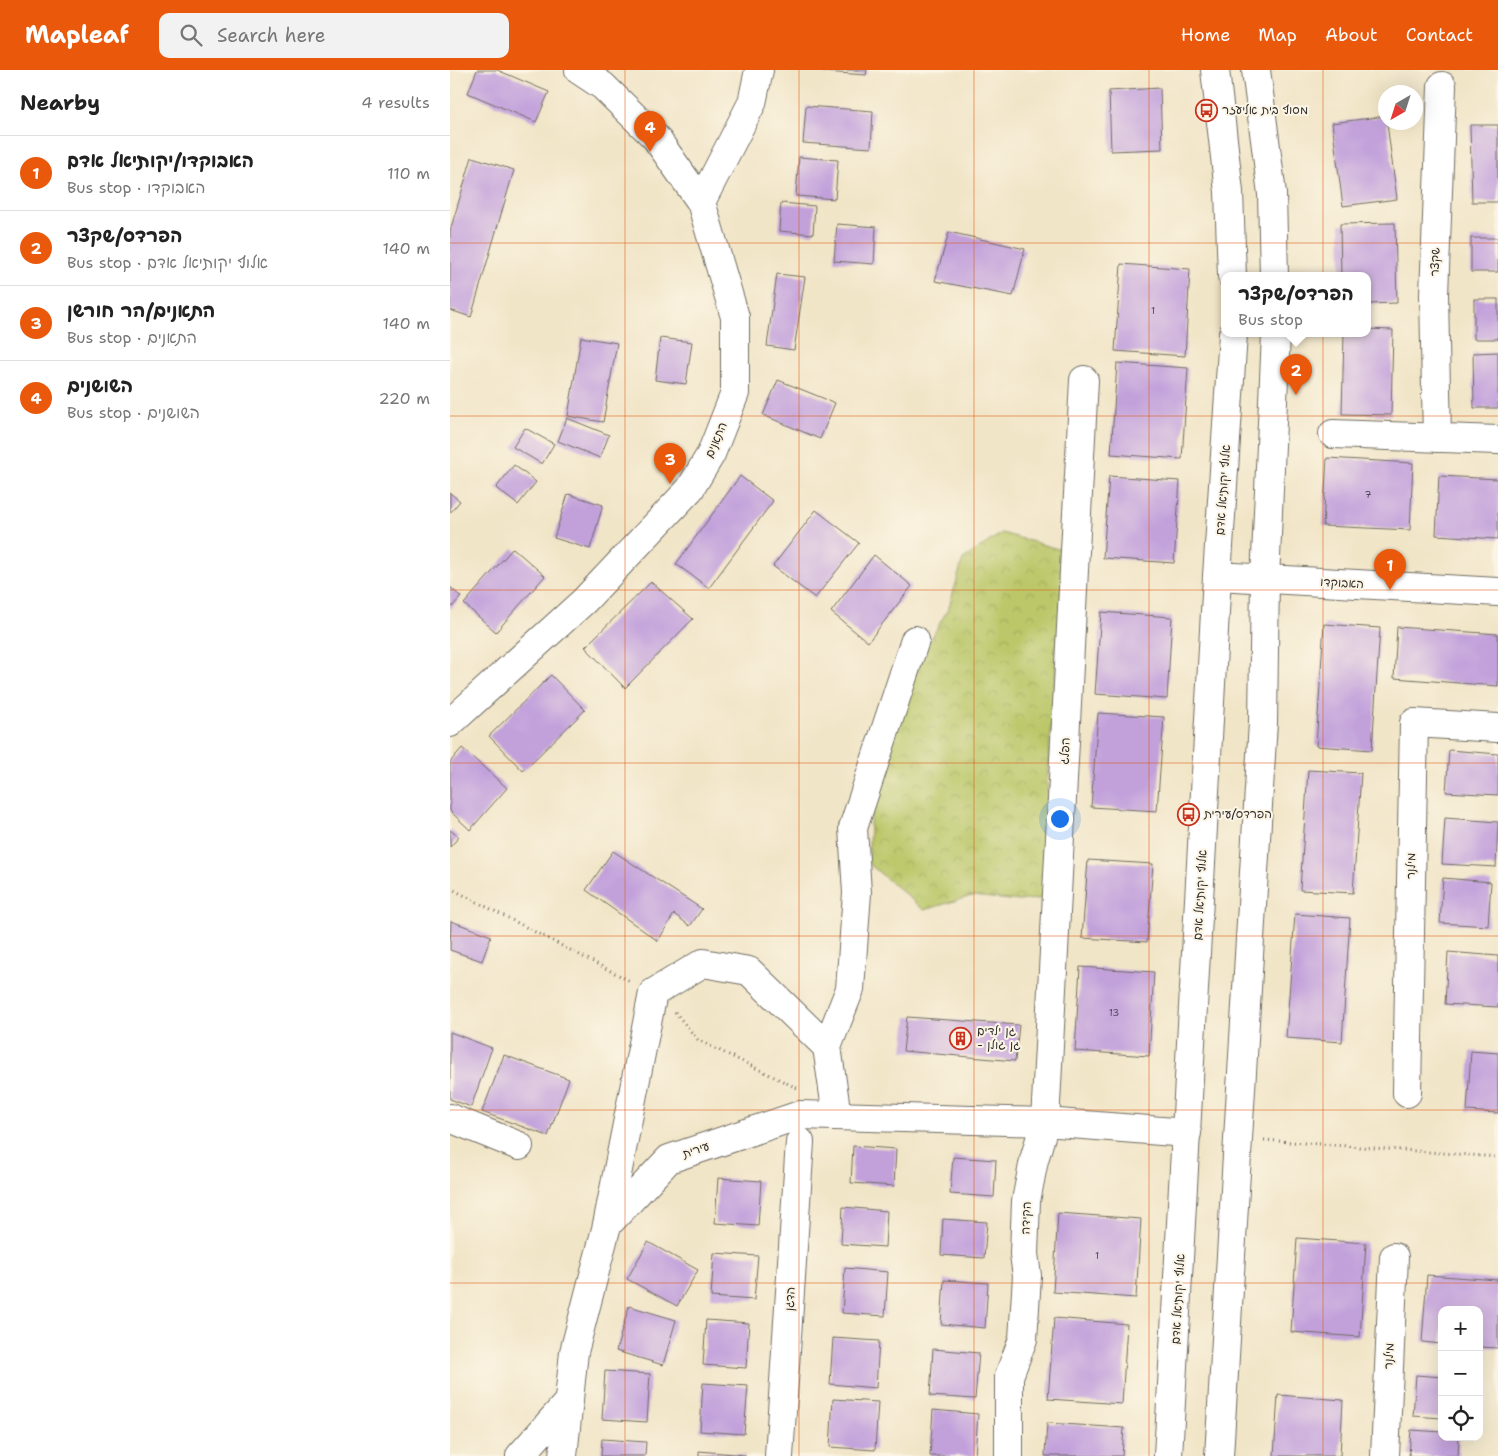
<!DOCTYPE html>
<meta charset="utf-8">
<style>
:root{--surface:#fff;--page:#f2f2f2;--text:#222;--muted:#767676;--line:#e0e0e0;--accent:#ea580c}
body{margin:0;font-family:"Shantell Sans","Playpen Sans Hebrew",sans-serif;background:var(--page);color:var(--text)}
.controls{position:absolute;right:15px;bottom:15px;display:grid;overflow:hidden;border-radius:10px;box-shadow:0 5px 20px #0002}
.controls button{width:45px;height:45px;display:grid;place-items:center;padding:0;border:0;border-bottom:1px solid var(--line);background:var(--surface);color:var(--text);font:25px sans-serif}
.compass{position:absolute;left:928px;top:15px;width:45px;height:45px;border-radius:50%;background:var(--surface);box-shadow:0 5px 20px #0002;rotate:219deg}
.you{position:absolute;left:609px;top:748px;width:18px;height:18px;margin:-12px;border:4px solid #fff;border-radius:50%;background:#1a73e8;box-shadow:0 0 0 8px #1a73e833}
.badge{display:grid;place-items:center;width:32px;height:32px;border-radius:50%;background:var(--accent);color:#fff;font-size:16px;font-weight:700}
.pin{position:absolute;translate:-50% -41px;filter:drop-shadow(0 1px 2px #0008)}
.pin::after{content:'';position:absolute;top:26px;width:18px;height:15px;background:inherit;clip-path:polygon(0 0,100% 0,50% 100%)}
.popup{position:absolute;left:771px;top:202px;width:150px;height:65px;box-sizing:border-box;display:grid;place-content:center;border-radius:10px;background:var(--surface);filter:drop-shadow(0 1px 4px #0005);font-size:16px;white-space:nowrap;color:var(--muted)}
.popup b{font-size:19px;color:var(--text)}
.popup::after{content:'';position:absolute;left:50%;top:100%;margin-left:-10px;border:10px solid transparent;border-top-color:var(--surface)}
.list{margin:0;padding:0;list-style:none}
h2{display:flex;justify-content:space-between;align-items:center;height:65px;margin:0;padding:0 20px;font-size:21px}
h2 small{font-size:16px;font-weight:400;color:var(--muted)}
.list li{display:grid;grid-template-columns:32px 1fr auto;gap:15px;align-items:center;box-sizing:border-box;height:75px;padding:0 20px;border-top:1px solid var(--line)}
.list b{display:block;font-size:19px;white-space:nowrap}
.list p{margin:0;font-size:16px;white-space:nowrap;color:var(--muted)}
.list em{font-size:16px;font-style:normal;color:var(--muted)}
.icon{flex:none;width:28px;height:28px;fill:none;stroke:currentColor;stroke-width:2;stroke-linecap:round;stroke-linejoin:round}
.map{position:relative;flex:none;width:1048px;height:1386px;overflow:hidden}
header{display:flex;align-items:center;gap:30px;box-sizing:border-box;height:70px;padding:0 25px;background:var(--accent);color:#fff}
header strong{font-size:24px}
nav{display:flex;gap:28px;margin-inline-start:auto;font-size:18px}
.search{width:350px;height:45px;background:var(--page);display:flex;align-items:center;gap:12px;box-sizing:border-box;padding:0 18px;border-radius:10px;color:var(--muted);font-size:19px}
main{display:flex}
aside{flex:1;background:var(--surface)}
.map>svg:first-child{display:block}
.park{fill:url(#park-crowns);stroke:#73794a}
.building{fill:#c2a1db}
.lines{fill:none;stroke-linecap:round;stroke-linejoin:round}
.minor-casing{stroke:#706c62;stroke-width:30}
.path{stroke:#706c62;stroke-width:3;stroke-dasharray:1 4;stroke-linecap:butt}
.minor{stroke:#fff;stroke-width:28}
.grid{fill:none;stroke:#df570e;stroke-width:1;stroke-opacity:0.55}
.labels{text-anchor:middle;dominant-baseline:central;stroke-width:4;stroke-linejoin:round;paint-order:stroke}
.number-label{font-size:10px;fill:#514857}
.poi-label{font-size:12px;fill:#2b2b2b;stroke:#fcf5e5;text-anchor:start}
.street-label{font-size:12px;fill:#2b2b2b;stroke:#fcf5e5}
</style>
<header>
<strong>Mapleaf</strong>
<div class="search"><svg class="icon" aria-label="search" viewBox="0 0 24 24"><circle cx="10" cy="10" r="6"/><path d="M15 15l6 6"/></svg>Search here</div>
<nav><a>Home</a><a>Map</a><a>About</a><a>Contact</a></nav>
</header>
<main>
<aside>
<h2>Nearby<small>4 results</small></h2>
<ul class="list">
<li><span class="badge">1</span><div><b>האבוקדו/יקותיאל אדם</b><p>Bus stop · האבוקדו</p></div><em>110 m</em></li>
<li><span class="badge">2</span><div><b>הפרדס/שקצר</b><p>Bus stop · אלוף יקותיאל אדם</p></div><em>140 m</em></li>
<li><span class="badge">3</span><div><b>התאנים/הר חורשן</b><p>Bus stop · התאנים</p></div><em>140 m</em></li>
<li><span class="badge">4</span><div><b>השושנים</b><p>Bus stop · השושנים</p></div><em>220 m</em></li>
</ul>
</aside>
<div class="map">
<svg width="1048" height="1386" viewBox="0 0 1048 1386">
<defs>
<pattern id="park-crowns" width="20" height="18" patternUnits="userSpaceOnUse" patternTransform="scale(1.25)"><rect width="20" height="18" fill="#bbc769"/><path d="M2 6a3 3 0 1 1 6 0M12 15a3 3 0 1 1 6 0" fill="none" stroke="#a1ab5b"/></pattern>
</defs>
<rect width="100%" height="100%" fill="#fcf5e5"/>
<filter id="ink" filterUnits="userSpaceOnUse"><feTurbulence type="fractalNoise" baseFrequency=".02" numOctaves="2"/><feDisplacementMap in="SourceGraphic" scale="10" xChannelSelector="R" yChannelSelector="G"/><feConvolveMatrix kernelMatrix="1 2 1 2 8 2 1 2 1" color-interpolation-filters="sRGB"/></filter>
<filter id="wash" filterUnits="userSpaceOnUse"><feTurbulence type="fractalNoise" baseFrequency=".0096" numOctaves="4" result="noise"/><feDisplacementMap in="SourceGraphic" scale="20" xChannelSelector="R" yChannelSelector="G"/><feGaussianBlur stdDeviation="1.12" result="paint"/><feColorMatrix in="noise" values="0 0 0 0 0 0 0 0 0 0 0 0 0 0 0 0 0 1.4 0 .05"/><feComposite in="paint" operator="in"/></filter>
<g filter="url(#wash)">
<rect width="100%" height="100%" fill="#f1e5c7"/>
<path class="park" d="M552,463l63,18 -17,216 -2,131 -27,3 -47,-5 -48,14 -56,-47 3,-54 39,-133 39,-69 14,-48z"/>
<g id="blocks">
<g class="building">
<path d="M27,0h20l52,22 -13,30 -68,-29z"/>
<path d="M374,0h43l-1,5 -42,-3z"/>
<path d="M710,18l2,61 -51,2 -2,-60z"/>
<path d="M356,36l67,5 -2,37 -68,-5z"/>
<path d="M936,46l11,83 -54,7 -11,-83z"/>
<path d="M1020,55h28v77h-26z"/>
<path d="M22,87l42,13 -43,147 -21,-7v-79z"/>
<path d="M349,87l39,3 -3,39 -39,-3z"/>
<path d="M331,133l34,3 -2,28 -34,-3z"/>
<path d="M945,153l2,80 -30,1v-28h-26l-1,-52z"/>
<path d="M387,154l39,3 -2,37 -40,-3z"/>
<path d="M499,162l76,17 -12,47 -78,-15z"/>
<rect x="1021" y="168" width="27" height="34"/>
<path d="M671,194l69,5 -5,87 -70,-5z"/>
<path d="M327,204l28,3 -11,73 -27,-4z"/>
<rect x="1024" y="229" width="24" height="40"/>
<path d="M917,259l26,1 -2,85 -49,-1 2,-80h23z"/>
<path d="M131,267l36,6 -14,79 -35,-6z"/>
<path d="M210,268l32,4 -6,42 -31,-4z"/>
<path d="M1048,282v56h-24l-1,-55z"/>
<path d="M667,293l71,5 -6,91 -71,-5z"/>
<path d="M328,310l57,23 -15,36 -57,-24z"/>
<path d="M117,348l42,17 -9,23 -42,-17z"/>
<path d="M75,358l29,16 -12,20 -29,-17z"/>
<path d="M877,388l86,5 -3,67 -87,-4z"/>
<path d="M64,395l22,17 -18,23 -22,-17z"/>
<path d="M290,406l33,25 -64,87 -33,-24z"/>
<path d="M659,406l71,5 -6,82 -71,-5z"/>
<path d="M989,406l59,3v60l-62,-4z"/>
<path d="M0,423l10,8 -10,12z"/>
<path d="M118,424l35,11 -13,44 -36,-11z"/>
<path d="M366,440l43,33 -44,55 -42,-32z"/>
<path d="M63,478l32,28 -49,56 -32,-28z"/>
<path d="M424,485l38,31 -44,56 -37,-30z"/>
<path d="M201,512l42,37 -68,69 -40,-41z"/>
<path d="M0,517l11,10 -11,12z"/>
<path d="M651,542l71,5 -5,82 -72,-5z"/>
<path d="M874,554l56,4 -8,122 -56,-4z"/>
<path d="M947,557l101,7v52l-104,-8z"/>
<path d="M101,605l34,35 -62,61 -34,-35z"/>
<path d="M648,643l66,4 -7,94 -66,-4z"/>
<path d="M12,678l45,40 -37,42 -20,-19v-49z"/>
<path d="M999,680l49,4v41l-52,-3z"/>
<path d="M858,700l53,3 -8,120 -53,-3z"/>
<path d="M995,748l53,4 -2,45 -54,-3z"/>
<path d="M0,760l9,7 -9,10z"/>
<path d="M163,781l89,58 -12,17 -16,-12 -16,27 -72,-51z"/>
<path d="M638,790l65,4 -6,78 -65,-4z"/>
<path d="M993,808l48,4 -3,44 -48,-3z"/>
<path d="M845,844l55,4 -8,124 -56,-4z"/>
<path d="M1,851l40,15 -9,25 -32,-11z"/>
<path d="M998,882l50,4v51l-53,-3z"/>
<path d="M630,897l74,5 -5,84 -74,-5z"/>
<path d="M457,947l112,8 -4,36 -112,-10z"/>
<path d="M0,962l42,16 -21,59 -21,-8z"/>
<path d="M1021,981l27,2v60l-31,-2z"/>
<path d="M54,985l65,24 -21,57 -66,-24z"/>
<path d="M403,1076l43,3 -2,37 -43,-3z"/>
<path d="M503,1087l43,3 -2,37 -44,-3z"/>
<path d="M268,1108l43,3 -3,45 -43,-3z"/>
<path d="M393,1137l44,4 -2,36 -44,-3z"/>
<path d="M608,1143l83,6 -5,79 -83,-6z"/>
<path d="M493,1149l44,3 -3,36 -43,-3z"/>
<path d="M847,1168l69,5 -6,94 -69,-5z"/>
<path d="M198,1172l50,28 -21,36 -50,-27z"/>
<path d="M264,1183l44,3 -4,44 -43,-3z"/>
<path d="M395,1198l43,4 -3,44 -43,-3z"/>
<path d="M977,1205l71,5v68l-19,-1v-37h-37v34l-20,-2z"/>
<path d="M494,1210l44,3 -3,45 -44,-4z"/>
<path d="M179,1236l47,14 -13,45 -47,-14z"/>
<path d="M604,1248l73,6 -5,80 -74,-5z"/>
<path d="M256,1250l43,3 -3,45 -43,-3z"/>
<path d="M383,1268l46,3 -3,47 -46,-4z"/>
<path d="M483,1279l46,4 -4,46 -45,-3z"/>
<path d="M155,1301l45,3 -3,48 -45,-3z"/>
<path d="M966,1305l26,2v41l-29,-2z"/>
<path d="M253,1313l45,3 -4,48 -44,-3z"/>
<path d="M828,1325l65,5 -3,56h-66z"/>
<path d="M383,1329l45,3 -3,48 -45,-3z"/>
<path d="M483,1340l45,4 -3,42h-45z"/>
<path d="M597,1353l77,5 -2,28h-77z"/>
<path d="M961,1360l31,2v5h17l-1,19h-49z"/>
<path d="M152,1369l44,3 -1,14h-44z"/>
<path d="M249,1381l46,4v1h-46z"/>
</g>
</g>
</g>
<g filter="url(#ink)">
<use href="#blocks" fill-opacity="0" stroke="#706c62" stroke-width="1"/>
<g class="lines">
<defs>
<g id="minor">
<path d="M765,0l14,122 3,84"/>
<path d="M806,0l16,124 2,82"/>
<path d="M251,132l51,-99 7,-33"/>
<path d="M883,364l165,6"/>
<path d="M987,368l-3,-143 8,-209"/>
<path d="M767,506l281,16"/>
<path d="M0,653l134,-122 106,-112 21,-35 24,-61v-76l-34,-115 -45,-64 -53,-52 -24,-16"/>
<path d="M957,1023l7,-370 84,5"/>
<path d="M387,1046l-10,-69 23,-58 7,-96 -4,-65 62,-188"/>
<path d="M0,1048l69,28"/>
<path d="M157,1155l46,-232 50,-30 46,8 78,76"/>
<path d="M70,1386l49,-55"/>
<path d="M113,1386l11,-104 33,-127 62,-66 131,-44 245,7 39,-742"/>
<path d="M329,1386l21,-314"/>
<path d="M559,1386v-80l14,-37 4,-63 -3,-22 2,-53 8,-41 11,-38 142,11"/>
<path d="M718,1386l49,-880 16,-242"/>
<path d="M769,1386l44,-734 2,-143 11,-245"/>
<path d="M935,1386l9,-199"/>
</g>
</defs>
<use href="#minor" class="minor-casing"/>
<g class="path">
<path d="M0,818l182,94"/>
<path d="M225,942l23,28 101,49"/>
<path d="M814,1070l234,17"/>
</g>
<use href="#minor" class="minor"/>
</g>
</g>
<path class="grid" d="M175,0v1386M349,0v1386M524,0v1386M699,0v1386M873,0v1386M0,173h1048M0,346h1048M0,520h1048M0,693h1048M0,866h1048M0,1040h1048M0,1213h1048"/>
<defs>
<symbol id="bus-ring" viewBox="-11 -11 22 22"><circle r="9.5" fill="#fcf5e5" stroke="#c8321e" stroke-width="1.5"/><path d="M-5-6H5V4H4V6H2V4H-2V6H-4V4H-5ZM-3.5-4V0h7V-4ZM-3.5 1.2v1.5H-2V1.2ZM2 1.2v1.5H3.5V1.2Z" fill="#c8321e"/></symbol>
<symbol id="building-ring" viewBox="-11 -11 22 22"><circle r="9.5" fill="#fcf5e5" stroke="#c8321e" stroke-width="1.5"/><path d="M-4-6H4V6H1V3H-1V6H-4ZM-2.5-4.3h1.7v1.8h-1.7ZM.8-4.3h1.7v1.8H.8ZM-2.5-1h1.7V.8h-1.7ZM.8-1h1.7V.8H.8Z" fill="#c8321e"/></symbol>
</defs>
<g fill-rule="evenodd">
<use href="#bus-ring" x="744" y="28" width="25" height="25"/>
<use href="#bus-ring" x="726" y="732" width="25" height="25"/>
<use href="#building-ring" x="498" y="956" width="25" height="25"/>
</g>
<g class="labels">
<g class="number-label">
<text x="703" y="240">1</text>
<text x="918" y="424">7</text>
<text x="664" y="942">13</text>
<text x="647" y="1185">1</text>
</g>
<g class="poi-label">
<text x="772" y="40">מסוף בית אליעזר</text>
<text x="754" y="744">הפרדס/עירית</text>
<text x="527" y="961">גן ילדים<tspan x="527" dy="14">- גן גולן</tspan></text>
</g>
<g class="street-label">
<text transform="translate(985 192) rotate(-88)">שקצר</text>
<text transform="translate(266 370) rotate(-67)">התאנים</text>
<text transform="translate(773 420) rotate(-86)">אלוף יקותיאל אדם</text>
<text transform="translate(892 513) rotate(3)">האבוקדו</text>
<text transform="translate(615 681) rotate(-87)">הפלג</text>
<text transform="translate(961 796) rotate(-89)">מילנר</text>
<text transform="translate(750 825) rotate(-87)">אלוף יקותיאל אדם</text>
<text transform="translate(246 1080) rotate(-19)">עירית</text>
<text transform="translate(576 1148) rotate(-87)">הקידה</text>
<text transform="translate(340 1229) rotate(-86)">הדגן</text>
<text transform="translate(728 1229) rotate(-87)">אלוף יקותיאל אדם</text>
<text transform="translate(939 1286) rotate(-87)">מילנר</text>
</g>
</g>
</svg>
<div class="controls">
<button>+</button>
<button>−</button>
<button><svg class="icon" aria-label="locate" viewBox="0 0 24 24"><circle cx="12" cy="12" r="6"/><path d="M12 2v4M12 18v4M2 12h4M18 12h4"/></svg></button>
</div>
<svg class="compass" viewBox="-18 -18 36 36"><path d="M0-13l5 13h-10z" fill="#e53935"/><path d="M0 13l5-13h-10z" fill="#767676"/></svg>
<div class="you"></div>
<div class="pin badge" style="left:940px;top:520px">1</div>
<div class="pin badge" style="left:846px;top:325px">2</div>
<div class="popup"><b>הפרדס/שקצר</b>Bus stop</div>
<div class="pin badge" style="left:220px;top:414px">3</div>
<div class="pin badge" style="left:200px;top:82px">4</div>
</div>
</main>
